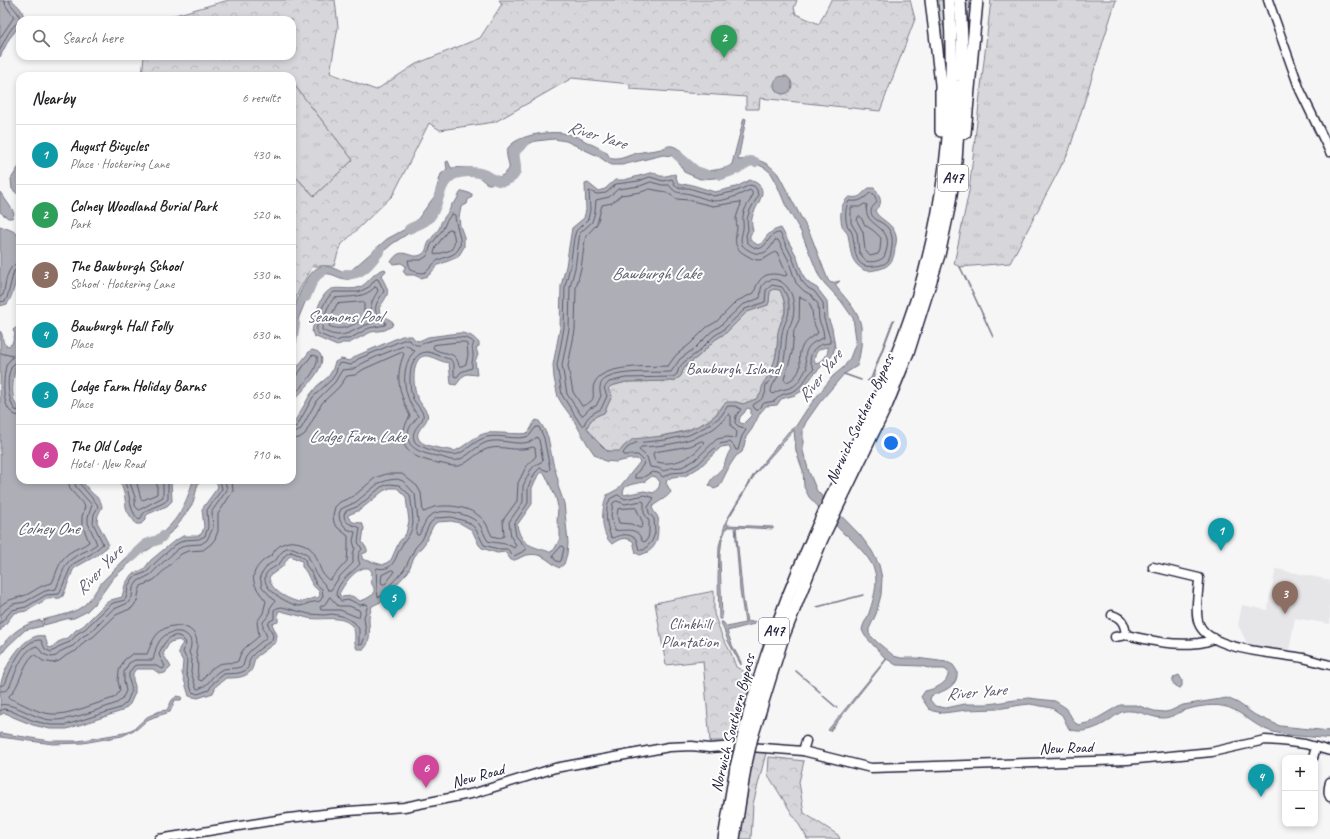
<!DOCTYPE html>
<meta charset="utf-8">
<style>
:root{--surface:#fff;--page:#f6f6f6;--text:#202124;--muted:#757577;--line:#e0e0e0;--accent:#d1495b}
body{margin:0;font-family:Caveat,sans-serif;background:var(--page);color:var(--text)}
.controls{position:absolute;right:12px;bottom:12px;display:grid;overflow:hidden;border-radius:8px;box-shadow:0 2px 6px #0003}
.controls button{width:36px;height:36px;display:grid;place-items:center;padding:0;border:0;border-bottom:1px solid var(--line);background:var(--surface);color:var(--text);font:20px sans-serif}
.you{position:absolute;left:891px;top:443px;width:14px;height:14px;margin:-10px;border:3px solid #fff;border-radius:50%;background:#1a73e8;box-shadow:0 0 0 6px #1a73e833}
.badge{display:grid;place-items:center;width:26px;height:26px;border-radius:50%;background:var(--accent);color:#fff;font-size:13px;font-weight:700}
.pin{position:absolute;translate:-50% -33px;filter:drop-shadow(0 1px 2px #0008)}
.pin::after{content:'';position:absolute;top:21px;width:14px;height:12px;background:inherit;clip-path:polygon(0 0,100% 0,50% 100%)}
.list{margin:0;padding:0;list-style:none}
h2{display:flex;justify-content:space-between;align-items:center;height:52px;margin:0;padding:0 16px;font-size:17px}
h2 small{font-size:13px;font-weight:400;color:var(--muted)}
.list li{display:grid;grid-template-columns:26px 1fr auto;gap:12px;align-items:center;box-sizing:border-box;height:60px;padding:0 16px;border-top:1px solid var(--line)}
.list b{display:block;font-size:15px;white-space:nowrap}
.list p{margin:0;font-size:13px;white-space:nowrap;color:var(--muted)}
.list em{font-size:13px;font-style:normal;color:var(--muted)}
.icon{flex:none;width:22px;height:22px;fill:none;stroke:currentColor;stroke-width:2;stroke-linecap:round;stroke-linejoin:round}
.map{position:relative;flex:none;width:1330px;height:839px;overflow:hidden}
.search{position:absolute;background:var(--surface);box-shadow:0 2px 6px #0003;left:16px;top:16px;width:280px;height:44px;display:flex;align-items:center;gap:10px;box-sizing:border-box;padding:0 14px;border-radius:12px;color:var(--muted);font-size:15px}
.panel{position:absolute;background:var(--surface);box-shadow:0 2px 6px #0003;left:16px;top:72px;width:280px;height:412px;border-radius:12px}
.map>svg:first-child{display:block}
.built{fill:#e6e6e9}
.grass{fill:url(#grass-tufts);stroke:#7c7c8b}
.forest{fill:url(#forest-crowns);stroke:#7c7c8b}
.water{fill:#aeaeb7;stroke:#767685;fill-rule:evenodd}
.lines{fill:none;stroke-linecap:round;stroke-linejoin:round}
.shore{stroke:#5a5a6d;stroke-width:1}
.stream{stroke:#767685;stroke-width:1.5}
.river{stroke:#aeaeb7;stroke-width:10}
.minor-casing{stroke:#22223b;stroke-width:11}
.highway-casing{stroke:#22223b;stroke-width:14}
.minor{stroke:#fff;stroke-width:8}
.highway{stroke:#fff;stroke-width:11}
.highway-bridge-casing{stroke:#22223b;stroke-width:14;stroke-linecap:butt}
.highway-bridge{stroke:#fff;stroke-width:11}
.labels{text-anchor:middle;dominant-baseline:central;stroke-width:4;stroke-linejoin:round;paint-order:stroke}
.shield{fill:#fff;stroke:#646476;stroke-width:1}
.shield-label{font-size:15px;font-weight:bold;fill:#22223b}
.park-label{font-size:16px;fill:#58586b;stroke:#fff}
.street-label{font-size:16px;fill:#22223b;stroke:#fff}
.water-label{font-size:17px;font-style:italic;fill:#5a5a6d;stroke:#fff}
</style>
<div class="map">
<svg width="1330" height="839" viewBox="0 0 1330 839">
<defs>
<pattern id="grass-tufts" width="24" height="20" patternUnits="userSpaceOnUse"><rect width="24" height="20" fill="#d7d7db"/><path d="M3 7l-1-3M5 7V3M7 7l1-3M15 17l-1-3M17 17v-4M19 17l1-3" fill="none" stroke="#b8b8bd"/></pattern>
<pattern id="forest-crowns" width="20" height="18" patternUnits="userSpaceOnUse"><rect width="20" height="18" fill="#d7d7db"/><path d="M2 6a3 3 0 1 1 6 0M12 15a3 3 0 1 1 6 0" fill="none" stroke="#b8b8bd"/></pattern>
</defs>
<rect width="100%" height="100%" fill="#f6f6f7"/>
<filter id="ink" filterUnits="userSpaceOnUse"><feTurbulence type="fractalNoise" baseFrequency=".025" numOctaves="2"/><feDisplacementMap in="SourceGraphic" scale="8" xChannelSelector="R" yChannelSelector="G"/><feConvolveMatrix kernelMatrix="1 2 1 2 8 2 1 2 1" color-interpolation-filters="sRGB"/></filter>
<g filter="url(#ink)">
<path class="built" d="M1276,569l54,11v44l-35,-6 -6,33 -40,-4 -11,-22 4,-20 25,5z"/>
<g class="grass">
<path d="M991,0h125l-47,151 -59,112 -50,4 -6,-3 15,-73z"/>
<path d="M945,23v62l-7,-57z"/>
<path d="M292,82l61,78 -39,36 -22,-23z"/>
</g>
<g class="forest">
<path d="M229,0h106l3,27 -8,46 46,17 40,-26 64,-26 22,-34 -3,-4h298l-3,8 2,6 23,10 12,-24h79l5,19 -35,92 -120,-13 -1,11h-13v-12l-116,-8v-5l-58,-6 -77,44 -55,8 -11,-7 -36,72 -53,51 -6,20h-21l-13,22 -8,19v-134l22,23 39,-36 -61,-78v-6h-150l2,-20h148v-36h-135z"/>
<path d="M934,0h8l3,23 -7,5z"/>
<path d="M962,0h11l-1,26 -8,1z"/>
<path d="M773,289l7,1c2,6 5,12 5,18 0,7 -4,11 -5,17 -4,14 -2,29 -8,43 -3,9 -10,14 -10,25l-6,6 -13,5 -7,-2 -12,2c-20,30 -54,28 -85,37 -8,3 -14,3 -19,10 -19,3 -23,-8 -33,-23 3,-9 8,-12 17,-15l8,-17 -4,-7 3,-3 15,-4 48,-1 7,-5 2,-6 4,-5 12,-9 17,-17 10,-6 21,-21 21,-7 1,-3 1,-10z"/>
<path d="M714,591v23l8,22 9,17 5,14 16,9 -18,65h-24l-7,-80 -37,4 -11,-62z"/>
<path d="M754,752l12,1 -13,51 -2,35h-12z"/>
<path d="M769,757l35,4 -5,21 5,31 34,22 2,4h-33l-1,-3 -38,-61z"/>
</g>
<g class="water">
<path d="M0,0h12c6,6 13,11 11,20h-3v5l-11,14 -9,18z"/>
<circle cx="783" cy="85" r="9"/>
<path d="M744,118l2,1 -8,41c18,-2 28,0 40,14l33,62 17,44 3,3 9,-2 -5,4c8,11 19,21 24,34 5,11 2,35 -2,47l-13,8 -24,28 -14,20 -3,7v22l6,21 8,19 43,44 12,16 7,14 3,13 -1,17 -5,19 -7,15v5l8,8 17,14 7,2h15l31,4 6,3 4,6c2,16 -14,20 -26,25l-1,4 5,6 11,2 19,-4h24l39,-6 27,3 11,7 9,15 4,2 12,-3 29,-17h16l18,6 11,1 5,-1 13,-6 44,-7 11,5 17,12 25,11 50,5v8c-19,-3 -42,-2 -60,-8 -17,-5 -31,-23 -48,-25 -12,-2 -28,1 -39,5 -7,3 -13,7 -20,7 -11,0 -22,-7 -33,-7 -8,-1 -12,3 -19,8 -11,8 -28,16 -42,10l-7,-14 -10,-7 -22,-4 -9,1 -24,4 -30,1 -24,3 -10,-2 -4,-2 -8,-12 4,-6c10,-2 25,-8 23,-20l-4,-2h-12l-11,-3 -25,-1 -9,-6 -57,72 -2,-1 58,-71 -21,-23 -3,-6c1,-7 5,-11 7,-17 14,-42 7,-48 -22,-78h-2l-36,-38 -5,-10 -1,-16 -7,-20 -2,-21 -38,43 -28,46 -1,6 46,2v2l-37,-2 7,71 4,24 9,-1 -2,3 -27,7 5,14 9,17v3l-13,-24 -7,-19h2l4,5 18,-4 -5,-33 -5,-63h-8l-5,12 -2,17 2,63h-3l-1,-39 1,-34 7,-25 28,-47 35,-43 7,-5 11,-17 26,-33 11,-9 6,-9 5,-13 1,-6 -3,-21 -12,-17 -16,-17 -6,-8 -18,-44 -16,-28 -10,-24 -4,-7 -6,-5 -8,-4h-10l-18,9 -14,5 -15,1 -16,-7 -8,-14 -3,-2 -10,-1 -41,10h-10l-4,-2 -10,-7 -32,-15 -12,-2 -18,2 -13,4 -8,8v20l-11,10 -16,1c-4,-2 -5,-4 -8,-6 -8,-7 -24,-4 -33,0l-9,26 -7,10 -13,13 -26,17 -39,34c-14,6 -21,-12 -38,0l-16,39 -5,20 -2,-1c0,-5 0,-10 0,-15 1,-14 14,-52 30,-55 9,-1 18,7 26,7l39,-34 22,-12 8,-7 17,-23 7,-23 6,-5 -1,-7 2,-1 3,7c14,-1 28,-2 37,10 9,1 16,-2 21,-9 1,-7 -5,-15 -1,-21 10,-14 45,-18 60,-14 6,1 12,4 17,7 7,4 16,7 22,12 2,3 2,5 6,6 8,1 16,-4 24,-6 8,-2 16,-2 24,-4 4,-1 7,-4 11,-3 19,4 6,32 43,24 6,-1 13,-2 17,-6z"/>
<path d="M20,165v31l-8,-7 -1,-10z"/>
<path d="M650,173h5c6,6 13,2 20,1l3,9 3,2 8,-1 26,8 21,-5 14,-7c24,8 5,24 2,38 -1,5 0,9 1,13l-3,4v5l8,5 4,-2c6,-9 8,-12 19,-15l15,27 8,23 6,6 7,4 10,13 1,17 4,10 3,19 -3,9 -19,19 -11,16 -7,4 -14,4 -4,6 -11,1 -6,7 -8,16 -6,8 -2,9 -2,6 -6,4 -6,9 -11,22 -5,2 -5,-4c1,-7 10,-12 14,-18 3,-6 4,-13 8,-18l-3,-3 -7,1 -21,20 -15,9 -13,1 -5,3 -1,3 5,9c-5,7 -13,9 -19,15 1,5 5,7 6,11 1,2 0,5 0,7 0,15 -1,25 -18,30l-4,-2 -3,-12c-9,-5 -14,-2 -21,3 -12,-10 -11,-36 -5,-49l11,-6 22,-27 -3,-3h-7l-14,3 -11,-1 -10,-6 -7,-10 -15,-26 -11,-15 -4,-7 -4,-19 -1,-13 7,-37 1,-42 5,-20 6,-38 12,-10 2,-8 -1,-26 3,-1 10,8 7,-2 10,-9h9zM773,289l7,1c4,9 7,18 4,27 -2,5 -5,9 -6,15 -1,4 0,8 0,12 -1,7 -2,14 -5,21 -3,11 -11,16 -12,28l-5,6 -13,5 -7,-2h-9l-3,2 -6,9 -9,8 -22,10 -23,5 -31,3 -9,7 -4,5h-13l-12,-12 -8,-11c3,-9 8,-12 17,-15l8,-17 -4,-7 3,-3 15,-4 48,-1 7,-5 2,-6 4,-5 12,-9 17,-17 10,-6 21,-21 21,-7 1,-3 1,-10zM828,347c1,7 -5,15 -12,17l-2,-3c1,-10 5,-13 14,-14zM747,408l4,1v7l-8,8 -4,-2 1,-5 4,-4zM652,476l4,1 4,5 -1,5 -5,6 -10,-2 -20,4 -1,-3 2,-5 8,-3 11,-2z"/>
<path d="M869,188h5c4,5 9,13 5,18 -2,2 -3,3 -4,5 5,10 18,11 21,25 1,4 0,8 -1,12 -1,13 -6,20 -20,22 -5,1 -10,2 -14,-2 -12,-8 -10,-20 -13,-33 -1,-3 -3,-4 -5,-7 -4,-9 -3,-25 6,-31 13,2 11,-3 20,-9z"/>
<path d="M462,191l10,3v3l-4,3 -1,4 -6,3 -2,10 1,9 4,11v10l-6,10 -20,8 -10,11 -7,2 -7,-3h-8l-3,-4 3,-5 -5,-3 -8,1 -2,-2c11,-18 18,-2 30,-7 6,-3 5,-8 8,-13 3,-5 8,-10 11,-15 0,-1 1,-5 2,-6 3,-6 8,-9 9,-16l5,-4 4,-8z"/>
<path d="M0,192l12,17 2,5 -2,4h-4l-8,-6z"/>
<path d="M0,226c5,2 13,4 17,8 9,9 -2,61 -10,70l-7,2z"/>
<path d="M385,269l1,2 -5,5c9,17 9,16 -2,32l1,5 13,9 -1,4 -7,4 -14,2 -22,11h-7l-5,3 -23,-10 -2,-4c2,-11 7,-39 20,-43 6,-2 18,1 25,-1 8,-2 11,-8 17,-13 3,-3 7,-5 11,-6z"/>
<path d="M893,320h1l-20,53v4l-4,3 -3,1 4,-3z"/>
<path d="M17,327l3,2v36l-5,3c-1,10 -4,21 -1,32 3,9 6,7 6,18l-2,1 2,2v59h60c5,4 7,8 11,12 6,6 10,7 11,15l-4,8 -1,7 11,21 -2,5 -12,9 -18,10 -3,3 -10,26 -3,2 -13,1 -20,12 -13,2 -14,18v-300c5,5 0,13 8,15l4,-2 3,-10 -2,-4z"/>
<path d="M459,333c9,0 14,3 20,10v3l-3,2 2,7 -3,6 2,14 -10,-1 -4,2 -7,9 -5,-1 -2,-21c-8,-1 -13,-5 -21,-7 -18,-3 -15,32 -11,41 3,6 8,12 10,16 4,11 -16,17 -7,28 5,6 27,8 35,10 11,-5 20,-16 32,-18 9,-1 37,2 40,0 5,-3 5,-10 9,-13l3,1 4,6 5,10 5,26 5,17v6l6,17 4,40 -1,11 -3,10 -5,4c-11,-7 -17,-16 -32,-13 -6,1 -10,6 -16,5l-6,-8 -8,1 -15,-5 -3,-3 -7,-15 -12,-7 -9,-2 -14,1 -4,4 -8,17 -11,14 -6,15 -15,16 -3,6 -5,6 -13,6c-1,4 -3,9 -3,13 0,10 3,22 -5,30h-7c-5,-7 1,-16 -5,-23 -10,-12 -30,-5 -44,-8 -9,-2 -18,-5 -27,-7h-3v11l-6,2 5,11 -1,7 -20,15c-2,3 -2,5 -3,9 -3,12 -17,12 -27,12l-10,8 -3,7 -15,5 -9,-2 -7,-23 1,-12 -4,-7v-5l4,-6 -4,-3 -9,2 -7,12 8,13 -6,6 -5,1 -7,-5h-17l-3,4v7l2,6v7l-5,11 -8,7 -55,18h-17l-17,-4 -20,-8 -5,-3 -4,-1 -4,2c0,-9 0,-19 0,-28 3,-17 17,-43 34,-50 2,-1 6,-2 9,-1 3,1 4,8 5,11l3,1 7,-6 10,-4 8,-8 7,-4 23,-23 5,-3 11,-3 3,-12 6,-10 13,-6 7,-9 22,-18 10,-6h15l4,-3 2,-6 -2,-18 16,-22 -2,-7h76v-54l18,-31 7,-9 11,-9 4,-6 3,-9 6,-3 9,2 6,-5 46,-20h10l3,4 4,1 9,-4zM541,472l4,2 11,24 2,9 -1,15 3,8v9l-6,11 -4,2c-18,-6 -29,-6 -33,-27l15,-21v-16l6,-13zM390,488h7l9,9 3,24 -3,13 -7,8 -8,18 -8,5 -21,-6v-5l5,-2v-3l-5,-7 2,-14 -2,-5 -9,-1 -5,-5v-2l12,-5 23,-19zM290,556l12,5v6c8,7 6,16 17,24l1,4 -2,3c-7,-1 -11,4 -18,4 -12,-2 -30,-12 -31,-25 4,-4 8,-6 13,-10 3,-3 4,-8 8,-11zM364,568h5l3,4 -1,10 3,6v6l-8,5 -6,2 -8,-5 -10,1 -3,-3c5,-10 14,-23 25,-26z"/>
<path d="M312,350c3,1 6,1 8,4 9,13 -20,39 -28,48v-28l17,-22z"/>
<path d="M118,480h53l1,21 -5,5 -19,8 -2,2v3l-5,5h-5c-3,-5 -9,-11 -10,-17 -1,-10 -2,-19 -8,-27z"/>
<path d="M193,480h6l-6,23 -18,26 -21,17 -17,11 -24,21 -17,24 -10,10 -12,6 -8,1 -22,6 -1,-5c12,-4 27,-5 37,-12 13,-8 17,-23 28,-32 9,-9 17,-18 27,-25 6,-4 13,-7 18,-11 23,-16 33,-34 40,-60z"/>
<path d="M41,620l2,6 -18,4 -18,17 -7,9v-8c12,-16 22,-23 41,-28z"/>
<path d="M1179,675l3,5v6l-2,2 -4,-1 -4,-5 2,-5z"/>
<path d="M177,696l5,1 -1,3h-6l-5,12 -16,5 -7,3 -10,9 -15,7 -39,7 -30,1 -53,-7v-4l50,8h28l46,-8 11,-5 12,-11 13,-6 7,-1 5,-10z"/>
</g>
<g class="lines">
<g class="shore">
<path d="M0,38l14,-21 -8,-11 -2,-6"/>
<path d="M0,50c5,-11 10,-23 20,-29 0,-11 -9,-12 -11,-21"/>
<path d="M650,177l13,4 9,-2 3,6 5,3h9l25,8 23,-5 13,-6 4,1 3,4 1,6 -8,14 -3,9 1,11 -2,5 1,7c20,19 18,-10 33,-9l12,24 9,23 7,8 6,3 9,12 1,16 6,19v5c-12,1 -19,5 -20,18l4,8c-7,6 -10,15 -17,20 -8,6 -15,2 -22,12l-11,2 -7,7 -2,-1 -2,-3 1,-2c4,-2 9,-5 11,-10 1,-3 0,-6 1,-9 2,-4 6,-6 8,-10 7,-14 6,-26 8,-41 1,-10 8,-17 7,-27 0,-7 -3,-14 -7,-20l-10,-2 -6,5 -1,12 -20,7 -22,21 -9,6 -17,17 -13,9 -5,6 -2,6 -4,3 -48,1 -16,4 -5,6 3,8 -6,13c-8,4 -14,7 -17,16h-3l-19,-30 -5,-30 7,-37 1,-42 5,-19 4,-29 2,-7 12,-12 2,-9 -1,-19 8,3 9,-1 10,-9 23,-3z"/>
<path d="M651,182l11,3h7c8,11 11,6 21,9 8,2 16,6 24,7 12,0 25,-6 36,-11l2,2c1,6 -4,11 -7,17 -4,10 -1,12 -2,20 -1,6 -3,9 -1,16 7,7 19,13 27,4 3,-3 4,-6 6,-9h3l10,19 8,24 8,8 7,4 7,9 1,16 4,10 1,8c-16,5 -22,13 -17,30 -4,6 -8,16 -15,19 -6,3 -13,2 -19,7l-2,-2c0,-7 7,-14 10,-21 5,-13 4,-24 6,-37 0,-5 4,-9 5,-14 3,-8 2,-17 0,-24 -4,-13 -20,-24 -30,-10 -2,4 -1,9 -2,12l-18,7 -22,21 -9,6 -17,17 -14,10 -9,13c-17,1 -49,-2 -64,6 -8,4 -8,11 -6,18l-5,10 -6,2 -7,7h-2l-14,-21 -5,-29 7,-36 1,-42 5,-19 4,-29 1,-6 12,-11 3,-10 1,-12 13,-3 9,-8 22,-3z"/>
<path d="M650,189l16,3 11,7 11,1 25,6 27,-4 1,2c-2,5 -4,10 -5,15 0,3 1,6 1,9 -2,13 -4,20 9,27 4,2 7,5 12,5 8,0 13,-7 19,-8l10,23 -2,1c-17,-5 -26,-1 -31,17l-17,8 -21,21 -9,5 -17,17 -14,11 -8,11c-19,1 -64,-2 -73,16 -6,12 6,17 -13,24l-9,-14 -5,-26 7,-36 1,-42 5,-20 4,-28 1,-4 11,-12 5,-19 10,-2 9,-8 20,-3z"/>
<path d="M870,193l4,1 3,8c-2,3 -6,5 -6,10 1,12 24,8 21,34 -1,5 -1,11 -4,15 -4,4 -10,5 -14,5 -22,4 -18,-20 -22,-33 -1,-4 -4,-5 -5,-8 -2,-7 -2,-18 2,-24 11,1 13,-1 21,-8z"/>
<path d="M865,204l2,1c-6,24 32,18 17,52 -4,4 -12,6 -18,4l-7,-9 -2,-19 -6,-10v-16h8z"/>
<path d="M452,214l3,1c0,10 7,22 5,31 -4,11 -15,10 -23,15 -5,3 -9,12 -15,12 -3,0 -8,-2 -12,-3l-2,-10h13l6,-4 4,-11 12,-16 3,-7z"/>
<path d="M860,216l5,9 9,6 7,7 -1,12 -2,4 -8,2 -5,-6 -2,-18 -6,-11 1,-4z"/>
<path d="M449,229l3,1c3,8 4,13 -1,20l-16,5 -1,-2 2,-6z"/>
<path d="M376,279h2l6,12c-8,13 -15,21 2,31l-1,3 -16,3 -20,11h-7l-6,2 -19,-8c-2,-11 7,-35 17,-41h25l10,-5z"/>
<path d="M375,287l2,1 1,3c-6,9 -11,19 -4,30l-1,2c-20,4 -27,20 -51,7 0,-10 5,-24 12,-32 15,-2 30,1 41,-11z"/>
<path d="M0,297l3,-2c3,-11 3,-31 17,-32"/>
<path d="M800,297c12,3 12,13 13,23 1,4 3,8 5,13 -6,4 -13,7 -16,14 -4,7 -2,12 -2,19 0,7 -8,15 -14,16l-2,-3 8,-26 2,-23 5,-10z"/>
<path d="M0,302l5,-1 2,-3 7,-27 3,-2 3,-1"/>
<path d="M363,302l1,2v15c-11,6 -22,13 -35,7l2,-10 6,-12z"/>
<path d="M459,342h5l3,2 1,11 -2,9 -4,2h-3c-3,-17 -16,-10 -26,-18l1,-3z"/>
<path d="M0,353l13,3c-2,4 -6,6 -7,10 -3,14 -6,49 14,50"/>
<path d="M20,361c-17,2 -13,39 -5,49l5,1"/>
<path d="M292,377l5,-2 15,-20 5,1c3,13 -16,32 -25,40"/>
<path d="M728,406h7l6,3 -5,7 -1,7 3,3 6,2 2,2 -4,6 -4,14h-2l-2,-4 -4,-4 -11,2 -21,20 -14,8 -13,1 -8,4 -5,-4 -6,-1 -10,6h-7v-3l8,-10 1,-4 -6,-6h-14l-1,-2 4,-5 8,-5 30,-3 24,-5 22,-11 10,-8z"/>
<path d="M729,414l2,2v10l6,6 -1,6 -9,-1 -10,2 -22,21 -13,7 -12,1 -6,3 -6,-3 -8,-1 -3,-10 -8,-7 2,-3c25,-1 50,-5 72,-18 6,-4 11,-10 16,-15z"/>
<path d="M702,441l2,1c-8,15 -34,26 -49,19l-2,-7 1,-2 36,-6z"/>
<path d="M123,480c9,12 4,29 16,40 4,-3 2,-5 6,-8 7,-6 17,-6 23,-13v-19"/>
<path d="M129,480l6,17v9l4,4 24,-13v-17"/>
<path d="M136,480l5,19 2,1 14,-6v-14"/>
<path d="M232,480l1,11 -15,23v17l-3,8 -4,5 -8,6 -15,1 -7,3 -27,26 -13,6 -2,5 -2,10 -5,7 -16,7 -23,22 -8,4 -9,10 -9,4 -8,6 -6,2 -10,-2 -8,-6h-2c-12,12 -13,32 -24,41v2c14,5 27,15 43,16 15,2 47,-12 62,-16l3,-3 3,-5 -2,-9 1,-10 5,-11 8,-6h15c6,-14 9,-25 26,-28 11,-2 24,4 24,17 1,3 -1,6 -1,9 0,2 1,4 1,6 2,8 -1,13 2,22l3,1c5,-8 13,-18 23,-18 5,-1 8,1 13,-2 4,-15 11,-15 21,-25l-2,-14 6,-9 3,-12c-12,-15 -20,-25 -2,-41 2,-2 6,-3 8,-5 1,-1 2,-4 3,-5 8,-9 17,-10 28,-6 19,8 12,27 26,36l2,-1 16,-18 1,-13v-12l-10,-8 -4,-5 -1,-8 2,-8 5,-5 14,-6 21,-18 11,-4h16l15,12 4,7 2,19c4,0 7,-4 11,-5 17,-3 40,0 51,15 3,4 4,9 7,14l8,2 4,-2 -1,-16 14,-19 1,-18 8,-16 10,-11 -1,-8 -2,-1c-4,1 -8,2 -12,2 -10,1 -20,-3 -30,-1 -13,2 -20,14 -32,18 -7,1 -14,-2 -21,-3 -28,-5 -46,-17 -28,-47 -10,-22 -16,-38 -6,-62l-2,-2 -38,17 -9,6 -8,1 -8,11 -17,16 -17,31 -6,4 -7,1"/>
<path d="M618,495l7,4 20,-4 9,3 -6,9 1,6 5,6 1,14 -3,8 -8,9h-5l-3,-11c-7,-6 -15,-5 -23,-1l-2,-1c-5,-13 -7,-26 -1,-38z"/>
<path d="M617,501l8,3 17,-3 2,1v11l5,8v12l-1,5 -3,4 -3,-1c-5,-16 -17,-9 -28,-11l-3,-15 2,-12z"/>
<path d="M636,508l7,15 -1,4 -2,1 -9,-4 -12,-1 -2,-8 1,-6z"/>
<path d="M562,546l2,2 -1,5 -2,8 -2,1 -4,-2 -2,-4z"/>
<path d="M291,552l8,3 6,4 1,6 5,7 5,12 6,5 1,7 -3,5c-2,1 -4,0 -6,1 -6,0 -9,4 -15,4 -11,-2 -36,-16 -34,-29 1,-8 11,-9 15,-14 4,-5 4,-9 11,-11z"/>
<path d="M392,570l2,1v2l-9,11h-3l-1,-3 1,-6z"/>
<path d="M330,597l8,9h11l10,4 1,2 -1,5h-2l-17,-7h-19l-1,-3 5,-3z"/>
<path d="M0,606c8,-7 14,-7 23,-10 10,-3 16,-11 29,-13 5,-11 7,-23 17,-30 7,-5 14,-6 20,-11l-7,-18v-7l3,-11 -15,-17 -2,-9"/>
<path d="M0,616l5,-6 8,-6 12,-2 20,-11 11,-2 9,-23 4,-5 8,-6 11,-5 9,-6 -9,-21v-6l4,-12 -16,-18 -2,-7"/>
<path d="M0,624l12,-14 14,-3 20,-12 13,-1 11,-25 3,-5 18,-10 12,-10 -10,-21 1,-9 4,-7 -1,-3 -17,-20 -1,-4"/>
<path d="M0,686l5,-2c6,-14 16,-45 36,-44l4,9 6,3 6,-3 3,-3 10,-4 8,-9 7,-4 24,-23 4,-3 12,-3 2,-5 1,-9 6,-9 13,-5 8,-9 20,-18 9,-5 15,-1 6,-3 3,-9 -1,-17 15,-21 -2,-9"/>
<path d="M0,691c4,0 6,0 9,-3 2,-4 3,-9 5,-12 4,-11 12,-28 23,-30l6,8 8,3 5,-1 7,-6 10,-4 9,-9 7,-4 23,-23 16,-7 4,-6 1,-9 5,-7 12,-6 9,-9 19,-17 8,-4 15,-1 6,-4 6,-12 -1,-17 15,-21 -2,-10"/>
<path d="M0,705c12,-4 36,15 52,15 18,1 48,-11 65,-17l5,-4 4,-8 -2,-10v-9l5,-9 6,-3h18c2,-6 2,-12 6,-18 10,-17 40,-12 30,10l3,8 -1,12 5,16 2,1c13,-4 11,-12 23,-19 6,-3 13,0 22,-4l3,-10 4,-5 17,-14 -4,-10v-5l6,-7 1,-7 5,-7 -13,-14 -2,-11 8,-11 8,-5 4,-6 6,-6h7l14,6 11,23 8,9 2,4h3l9,-14 13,-13v-9l2,-6 -2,-7 2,-9 -8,-3 -7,-8 -1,-7 2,-5 15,-7 23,-19 10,-3 8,-1 6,2 12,13 3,27 -2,12 1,2h2c4,-7 6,-17 14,-21 11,-6 38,0 46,10 4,5 5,12 9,17 9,3 18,1 26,7l2,-3 -5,-8 -2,-15 14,-20v-16l7,-15 5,-6 8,-4 -4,-21 -2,-3c-3,2 -5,4 -8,5 -13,4 -28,-4 -42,0 -11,4 -18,14 -29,18 -6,2 -14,-3 -21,-4 -13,-2 -35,-8 -28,-27 2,-5 6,-8 9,-13 -12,-16 -18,-38 -9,-57 1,-3 4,-6 6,-8l-9,-6 -28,11 -17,8 -8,5 -11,1 -7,12 -18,18 -16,29 -4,3 -5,1"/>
<path d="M0,711l4,-2 5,1 25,11 17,4h15l54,-17 7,-6 4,-10v-6l-2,-6v-7l5,-7 3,-1h17l9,4 2,-3 -6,-11c3,-13 17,-29 27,-12l-3,9 4,8 -1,12 6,20 6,2 11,-4 4,-7 11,-9c7,-1 14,1 22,-4 4,-3 2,-7 4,-11 2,-6 17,-15 22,-19l1,-5 -5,-11 2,-3 4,-2v-9l3,-2 5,-1 27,7 15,1 8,-1 10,2 12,6 5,7v15l3,1 4,-12 -2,-16 4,-12 -2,-1 -6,1 -10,-5 -9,1 -5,-7c2,-13 16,-21 24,-30 -3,-6 -2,-10 2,-15l-4,-7 2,-14c-6,-4 -16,-3 -16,-13l2,-4 13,-5 22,-19 8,-3 10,1 11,10c1,4 3,23 3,28 -2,12 -5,13 -11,22 -7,11 -7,27 -25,23l-1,1c1,9 0,20 2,28l5,-1 3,-4 4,-7 14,-15 11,-22 7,-8 8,-17 6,-5 15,-1 17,5 7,6 9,17 14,4h9l7,7 12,-6v-2l-10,-12 -2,-12 14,-21v-16l7,-14 5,-5 8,3 2,-2 -6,-31 -5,-11h-3l-7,9c-13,5 -28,-2 -42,1 -12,3 -19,13 -29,17 -7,3 -39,-6 -43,-12 -7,-13 11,-20 8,-28 -2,-5 -7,-10 -10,-15 -5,-14 -6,-46 14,-47 5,0 16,6 23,7l4,5v12l3,1 4,-5 11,-4c-1,-6 2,-11 1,-14 0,-5 -2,-6 1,-11 -8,-10 -34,-5 -45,-2 -3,1 -6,3 -9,4 -4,1 -8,-2 -11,-5h-6l-45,19 -7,6 -10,-2 -3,1 -2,9 -4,6 -19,18 -16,29 -5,2"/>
</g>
<g class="stream">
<path d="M960,267l10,20"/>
<path d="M971,289l22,48"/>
<path d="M844,374l17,6"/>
<path d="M817,607l46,-12"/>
<path d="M796,671l24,21"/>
<path d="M822,695l15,13"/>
</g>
<g class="river">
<path d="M677,155l19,16 9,3"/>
<path d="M721,175l16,-6 13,-8 5,1"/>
<path d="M409,229c7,-4 15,-5 21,-12 10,-12 8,-34 23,-42 9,-4 24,-4 33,0 10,5 14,10 25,3 10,-7 2,-17 4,-26 2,-4 6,-6 9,-9"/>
<path d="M346,274c16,2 24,-11 33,-22"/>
<path d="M306,297c4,-10 7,-21 17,-26"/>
<path d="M292,342l3,-18"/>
<path d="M132,557l14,-13 12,-4 5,-4"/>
</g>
<defs>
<g id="minor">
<path d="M1268,0l32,90 30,62"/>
<path d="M1153,567l46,11c0,12 -5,34 0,46 11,27 79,29 104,34 9,2 18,5 27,7"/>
<path d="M1112,615c11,3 13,11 14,20 26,6 46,11 73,8 5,-1 10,-1 15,-5"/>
<path d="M1115,637l11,-2"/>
<path d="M803,751l3,-10"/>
<path d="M1313,758l3,-11"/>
<path d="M1330,782c-1,4 -3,11 0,15"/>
<path d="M159,839l130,-21 60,-7 55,-4 71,-14 80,-25 114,-21 23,-1 17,2 28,-2 66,5 68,17 256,-8 85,-8 53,-12 16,1 24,3 25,7"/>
</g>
<g id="highway">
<path d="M931,0l10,84v47"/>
<path d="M965,133l12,-133"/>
<path d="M744,734c17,-70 42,-138 72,-204 14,-31 28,-61 43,-91 7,-15 16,-30 22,-46 14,-32 26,-65 37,-98 28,-94 38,-196 31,-295"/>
<path d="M752,737l30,-97 40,-101 65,-135 22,-54 30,-95 10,-47 7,-47 5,-80 1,-41 -2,-40"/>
<path d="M724,839l12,-72"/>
<path d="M734,839l11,-71"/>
</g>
</defs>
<use href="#minor" class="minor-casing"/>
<use href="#highway" class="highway-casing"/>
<use href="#minor" class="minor"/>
<use href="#highway" class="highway"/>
<defs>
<g id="highway-bridge">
<path d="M736,767l8,-33"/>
<path d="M745,768l7,-31"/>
</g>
</defs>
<use href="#highway-bridge" class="highway-bridge-casing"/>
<use href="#highway-bridge" class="highway-bridge"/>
</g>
</g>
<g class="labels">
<g class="shield">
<rect x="938" y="165" width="30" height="26" rx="3"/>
<rect x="759" y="618" width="30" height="26" rx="3"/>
</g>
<g class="shield-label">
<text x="953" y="178">A47</text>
<text x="774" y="631">A47</text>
</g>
<g class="park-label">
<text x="733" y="369">Bawburgh Island</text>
<text x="690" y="624">Clinkhill<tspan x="690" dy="18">Plantation</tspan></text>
</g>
<g class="street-label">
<text transform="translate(860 419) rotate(-65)">Norwich Southern Bypass</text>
<text transform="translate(733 723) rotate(-76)">Norwich Southern Bypass</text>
<text transform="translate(1066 748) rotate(-2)">New Road</text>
<text transform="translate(478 776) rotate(-15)">New Road</text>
</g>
<g class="water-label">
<text transform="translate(597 135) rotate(17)">River Yare</text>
<text x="656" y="273">Bawburgh Lake</text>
<text x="344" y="316">Seamons Pool</text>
<text transform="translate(820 376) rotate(-52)">River Yare</text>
<text x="357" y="436">Lodge Farm Lake</text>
<text x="48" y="528">Colney One</text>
<text transform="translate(99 570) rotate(-47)">River Yare</text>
<text transform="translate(976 692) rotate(-5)">River Yare</text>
</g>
</g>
</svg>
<div class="controls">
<button>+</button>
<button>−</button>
</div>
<div class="you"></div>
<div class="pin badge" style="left:1221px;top:551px;background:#0f9aa8">1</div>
<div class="pin badge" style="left:724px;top:58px;background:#2e9e5b">2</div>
<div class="pin badge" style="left:1285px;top:614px;background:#8d6e63">3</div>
<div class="pin badge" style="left:1261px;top:797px;background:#0f9aa8">4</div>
<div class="pin badge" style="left:393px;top:618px;background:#0f9aa8">5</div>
<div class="pin badge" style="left:426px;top:788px;background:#d1479c">6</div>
<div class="search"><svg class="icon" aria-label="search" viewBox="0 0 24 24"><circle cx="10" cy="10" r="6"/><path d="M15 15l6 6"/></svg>Search here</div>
<section class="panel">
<h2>Nearby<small>6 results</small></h2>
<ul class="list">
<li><span class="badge" style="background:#0f9aa8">1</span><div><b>August Bicycles</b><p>Place · Hockering Lane</p></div><em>430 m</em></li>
<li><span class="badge" style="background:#2e9e5b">2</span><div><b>Colney Woodland Burial Park</b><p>Park</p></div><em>520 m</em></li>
<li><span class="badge" style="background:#8d6e63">3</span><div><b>The Bawburgh School</b><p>School · Hockering Lane</p></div><em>530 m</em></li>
<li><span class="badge" style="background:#0f9aa8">4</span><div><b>Bawburgh Hall Folly</b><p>Place</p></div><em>630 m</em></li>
<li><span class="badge" style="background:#0f9aa8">5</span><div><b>Lodge Farm Holiday Barns</b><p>Place</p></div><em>650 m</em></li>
<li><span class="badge" style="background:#d1479c">6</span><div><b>The Old Lodge</b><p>Hotel · New Road</p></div><em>710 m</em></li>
</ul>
</section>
</div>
